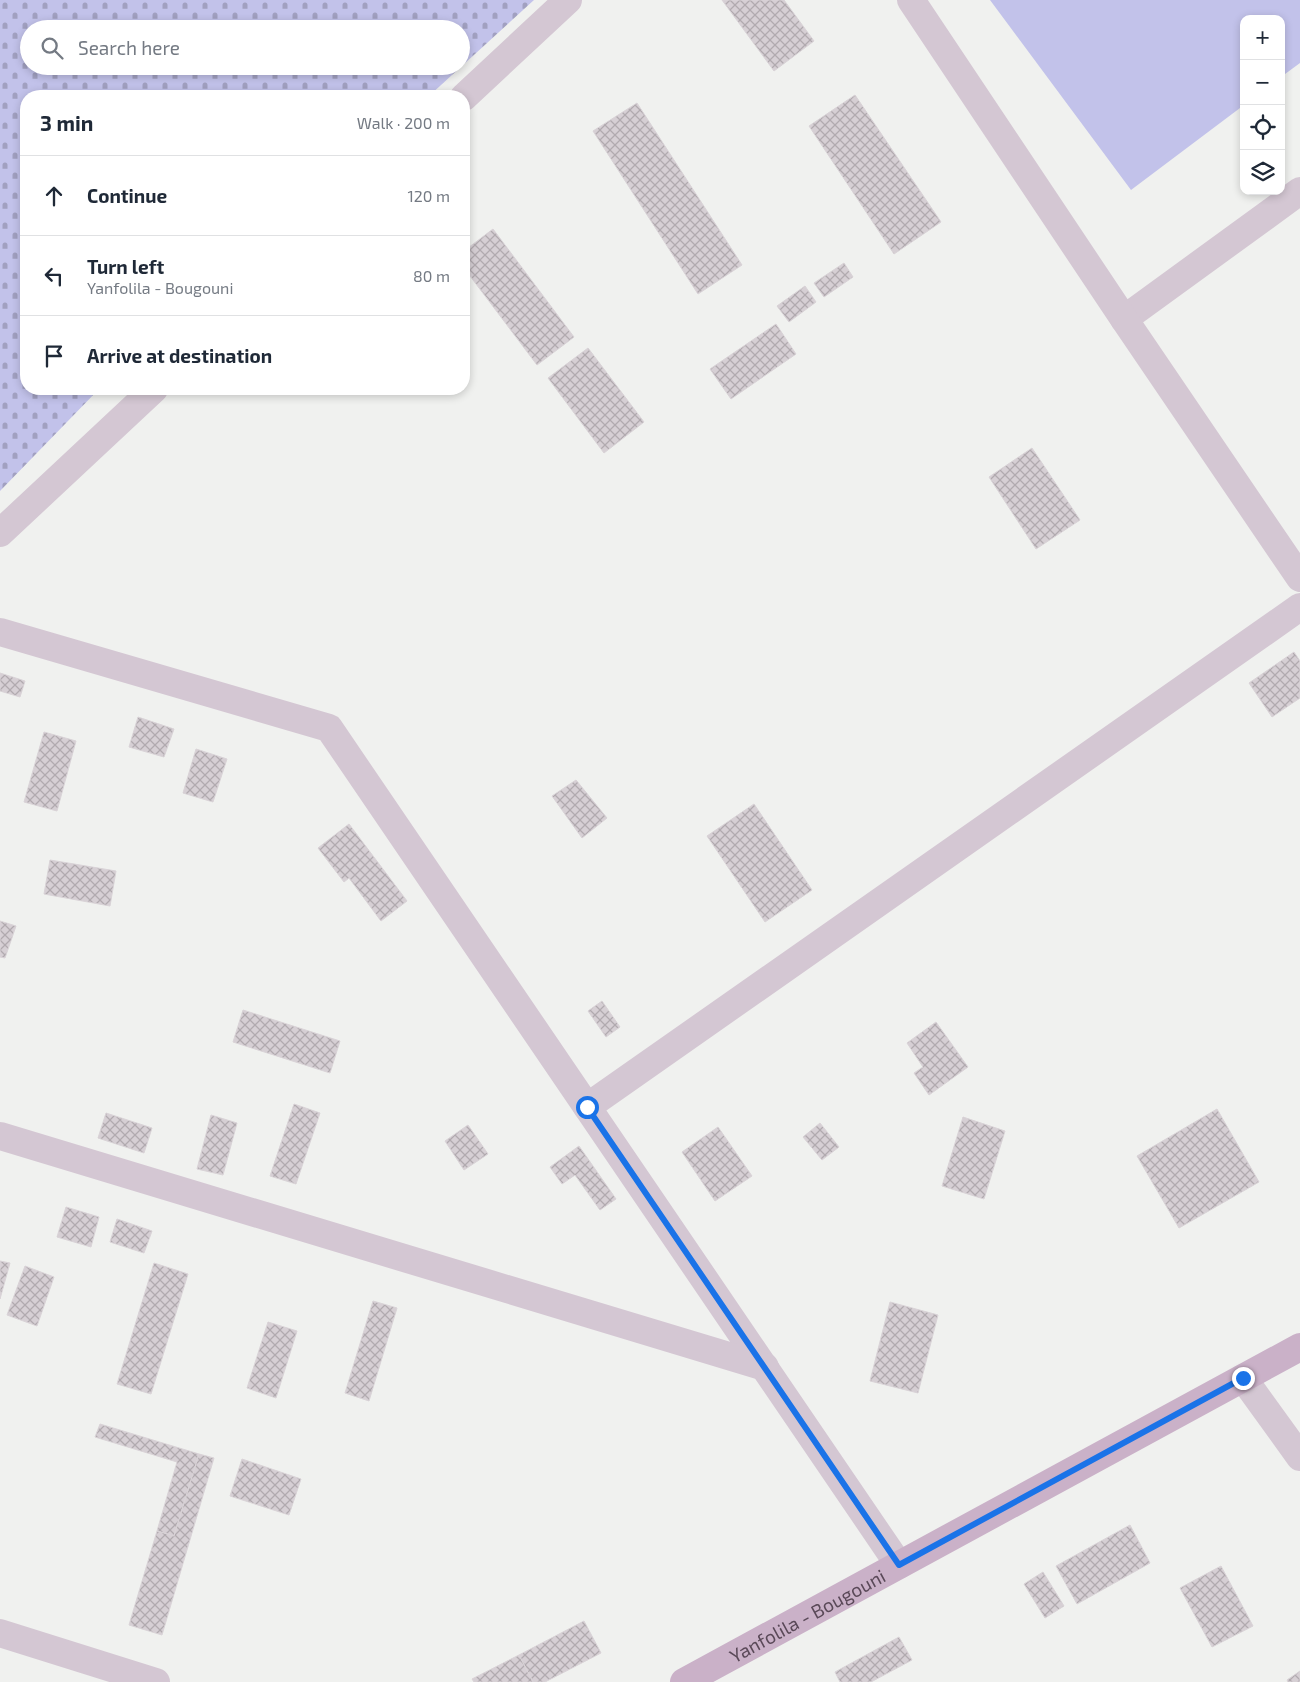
<!DOCTYPE html>
<meta charset="utf-8">
<style>
:root{--surface:#fff;--page:#f2f2f3;--text:#1f2937;--muted:#747a83;--line:#e0e1e3}
body{margin:0;font-family:"Exo 2",sans-serif;background:var(--page);color:var(--text)}
.controls{position:absolute;right:15px;top:15px;display:grid;overflow:hidden;border-radius:10px;box-shadow:0 2px 8px #0003}
.controls button{width:45px;height:45px;display:grid;place-items:center;padding:0;border:0;border-bottom:1px solid var(--line);background:var(--surface);color:var(--text);font:25px sans-serif}
.stop{position:absolute;width:15px;height:15px;margin:-11px;border:4px solid #1a73e8;border-radius:50%;background:#fff}
.stop.end{background:#1a73e8;border-color:#fff;box-shadow:0 1px 5px #0008}
.list{margin:0;padding:0;list-style:none}
h2{display:flex;justify-content:space-between;align-items:center;height:65px;margin:0;padding:0 20px;font-size:21px}
h2 small{font-size:16px;font-weight:400;color:var(--muted)}
.list li{display:grid;grid-template-columns:32px 1fr auto;gap:15px;align-items:center;box-sizing:border-box;height:80px;padding:0 20px;border-top:1px solid var(--line)}
.list b{display:block;font-size:19px;white-space:nowrap}
.list p{margin:0;font-size:16px;white-space:nowrap;color:var(--muted)}
.list em{font-size:16px;font-style:normal;color:var(--muted)}
.icon{flex:none;width:28px;height:28px;fill:none;stroke:currentColor;stroke-width:2;stroke-linecap:round;stroke-linejoin:round}
.map{position:relative;flex:none;width:1300px;height:1682px;overflow:hidden}
.search{position:absolute;background:var(--surface);box-shadow:0 2px 8px #0003;left:20px;top:20px;width:450px;height:55px;display:flex;align-items:center;gap:12px;box-sizing:border-box;padding:0 18px;border-radius:28px;color:var(--muted);font-size:19px}
.panel{position:absolute;background:var(--surface);box-shadow:0 2px 8px #0003;left:20px;top:90px;width:450px;height:305px;border-radius:20px}
.map>svg:first-child{display:block}
.cemetery{fill:url(#cemetery-stones);fill-rule:evenodd}
.garden{fill:#c2c2ea}
.building{fill:url(#building-cross-hatch);stroke:#d9d3d7}
.lines{fill:none;stroke-linecap:round;stroke-linejoin:round}
.minor{stroke:#d4c7d3;stroke-width:28}
.tertiary{stroke:#d4c7d3;stroke-width:28}
.primary{stroke:#cab1c8;stroke-width:28}
.route{stroke:#1a73e8;stroke-width:6}
.labels{text-anchor:middle;dominant-baseline:central;stroke-width:4;stroke-linejoin:round;paint-order:stroke}
.street-label{font-size:19px;fill:#5a4958;stroke:#fff}
</style>
<div class="map">
<svg width="1300" height="1682" viewBox="0 0 1300 1682">
<defs>
<pattern id="cemetery-stones" width="16" height="16" patternUnits="userSpaceOnUse" patternTransform="scale(1.25)"><rect width="16" height="16" fill="#c2c2ea"/><path d="M2 7V4a2 2 0 0 1 4 0v3zM10 15v-3a2 2 0 0 1 4 0v3z" fill="#a1a0c0"/></pattern>
<pattern id="building-cross-hatch" width="8" height="8" patternUnits="userSpaceOnUse" patternTransform="scale(1.25)"><rect width="8" height="8" fill="#d6cfd4"/><path d="M0 0l8 8M0 8l8-8" fill="none" stroke="#b1aaaf"/></pattern>
</defs>
<rect width="100%" height="100%" fill="#f0f1ef"/>
<path class="cemetery" d="M0,0h534l-105,96h-403v293h73l-99,102zM29,29h432v37h-432z"/>
<path class="garden" d="M990,0h310v63l-19,14v-58h-37v86l-113,85z"/>
<g class="building">
<path d="M722,0h62l30,41 -40,30z"/>
<path d="M855,95l86,127 -47,32 -85,-128z"/>
<path d="M637,103l105,162 -44,29 -105,-163z"/>
<path d="M493,229l81,108 -37,28 -73,-97v-17z"/>
<path d="M844,263l9,14 -29,20 -10,-14z"/>
<path d="M805,286l11,16 -27,20 -12,-16z"/>
<path d="M776,324l20,30 -65,45 -21,-30z"/>
<path d="M588,348l56,74 -40,31 -56,-75z"/>
<path d="M1032,448l48,72 -44,29 -47,-72z"/>
<path d="M1294,652l6,9v37l-28,19 -23,-34z"/>
<path d="M0,673l25,8 -5,16 -20,-6z"/>
<path d="M138,717l36,12 -10,28 -35,-10z"/>
<path d="M44,732l32,9 -19,70 -33,-9z"/>
<path d="M196,749l31,10 -14,43 -30,-9z"/>
<path d="M576,780l31,38 -25,20 -30,-42z"/>
<path d="M754,804l58,86 -47,32 -58,-86z"/>
<path d="M349,824l58,77 -26,20 -32,-43 -5,4 -26,-34z"/>
<path d="M50,860l66,11 -6,35 -66,-12z"/>
<path d="M0,921l16,5 -11,32 -5,-1z"/>
<path d="M602,1001l18,26 -14,10 -18,-26z"/>
<path d="M243,1010l97,31 -10,32 -97,-31z"/>
<path d="M936,1022l32,45 -39,28 -15,-22 9,-6 -16,-24z"/>
<path d="M294,1104l26,9 -24,71 -26,-8z"/>
<path d="M1217,1109l42,73 -80,46 -42,-72z"/>
<path d="M106,1113l46,15 -8,25 -46,-15z"/>
<path d="M211,1115l26,8 -14,52 -26,-6z"/>
<path d="M963,1117l42,14 -21,68 -42,-13z"/>
<path d="M820,1123l19,24 -17,13 -19,-23z"/>
<path d="M468,1125l20,29 -24,16 -19,-29z"/>
<path d="M718,1127l34,49 -37,25 -33,-49z"/>
<path d="M579,1146l37,53 -16,11 -25,-35 -13,9 -12,-17z"/>
<path d="M66,1207l33,10 -8,30 -34,-10z"/>
<path d="M117,1219l35,12 -8,22 -34,-11z"/>
<path d="M0,1261l10,2 -10,36z"/>
<path d="M154,1263l34,11 -37,120 -34,-10z"/>
<path d="M25,1266l29,11 -17,49 -30,-11z"/>
<path d="M373,1301l24,7 -28,93 -24,-8z"/>
<path d="M890,1302l48,13 -20,78 -48,-12z"/>
<path d="M268,1322l29,9 -21,67 -29,-10z"/>
<path d="M100,1424l99,30 -25,82 -17,-5 20,-69 -82,-25z"/>
<path d="M199,1454l15,4 -52,177 -33,-10 28,-94 17,5z"/>
<path d="M242,1459l59,20 -12,36 -59,-19z"/>
<path d="M1130,1525l20,38 -73,41 -21,-38z"/>
<path d="M1221,1566l32,60 -41,21 -32,-59z"/>
<path d="M1043,1572l21,34 -19,12 -21,-34z"/>
<path d="M584,1621l17,32 -56,29h-12l-14,-27z"/>
<path d="M899,1637l13,23 -41,22h-31l-5,-10z"/>
<path d="M519,1655l14,27h-59l-2,-3z"/>
<path d="M1300,1671v11h-12l-1,-2z"/>
</g>
<g class="lines">
<g class="minor">
<path d="M464,97l104,-97"/>
<path d="M1124,319l176,-128"/>
<path d="M0,533l154,-144"/>
<path d="M0,632l329,96 570,837"/>
<path d="M587,1107l713,-500"/>
<path d="M0,1136l765,231"/>
<path d="M1243,1378l57,79"/>
<path d="M0,1633l156,49"/>
</g>
<path class="tertiary" d="M911,0l213,319 176,259"/>
<path class="primary" id="s1" d="M684,1682l616,-335"/>
</g>
<g class="lines">
<path class="route" d="M587,1107l312,458 344,-187"/>
</g>
<g class="labels">
<g class="street-label">
<text stroke="none"><textPath href="#s1" startOffset="140">Yanfolila - Bougouni</textPath></text>
</g>
</g>
</svg>
<div class="controls">
<button>+</button>
<button>−</button>
<button><svg class="icon" aria-label="locate" viewBox="0 0 24 24"><circle cx="12" cy="12" r="6"/><path d="M12 2v4M12 18v4M2 12h4M18 12h4"/></svg></button>
<button><svg class="icon" aria-label="layers" viewBox="0 0 24 24"><path d="M12 4l9 5-9 5-9-5zM3 14l9 5 9-5"/></svg></button>
</div>
<div class="stop" style="left:587px;top:1107px"></div>
<div class="stop end" style="left:1243px;top:1378px"></div>
<div class="search"><svg class="icon" aria-label="search" viewBox="0 0 24 24"><circle cx="10" cy="10" r="6"/><path d="M15 15l6 6"/></svg>Search here</div>
<section class="panel">
<h2>3 min<small>Walk · 200 m</small></h2>
<ul class="list">
<li><svg class="icon" aria-label="ahead" viewBox="0 0 24 24"><path d="M12 20V5M6 11l6-6 6 6"/></svg><div><b>Continue</b></div><em>120 m</em></li>
<li><svg class="icon" aria-label="left" viewBox="0 0 24 24"><path d="M17 20v-9H6M10 6l-5 5 5 5"/></svg><div><b>Turn left</b><p>Yanfolila - Bougouni</p></div><em>80 m</em></li>
<li><svg class="icon" aria-label="arrive" viewBox="0 0 24 24"><path d="M6 21V4h12l-3 4 3 4H6"/></svg><div><b>Arrive at destination</b></div></li>
</ul>
</section>
</div>
